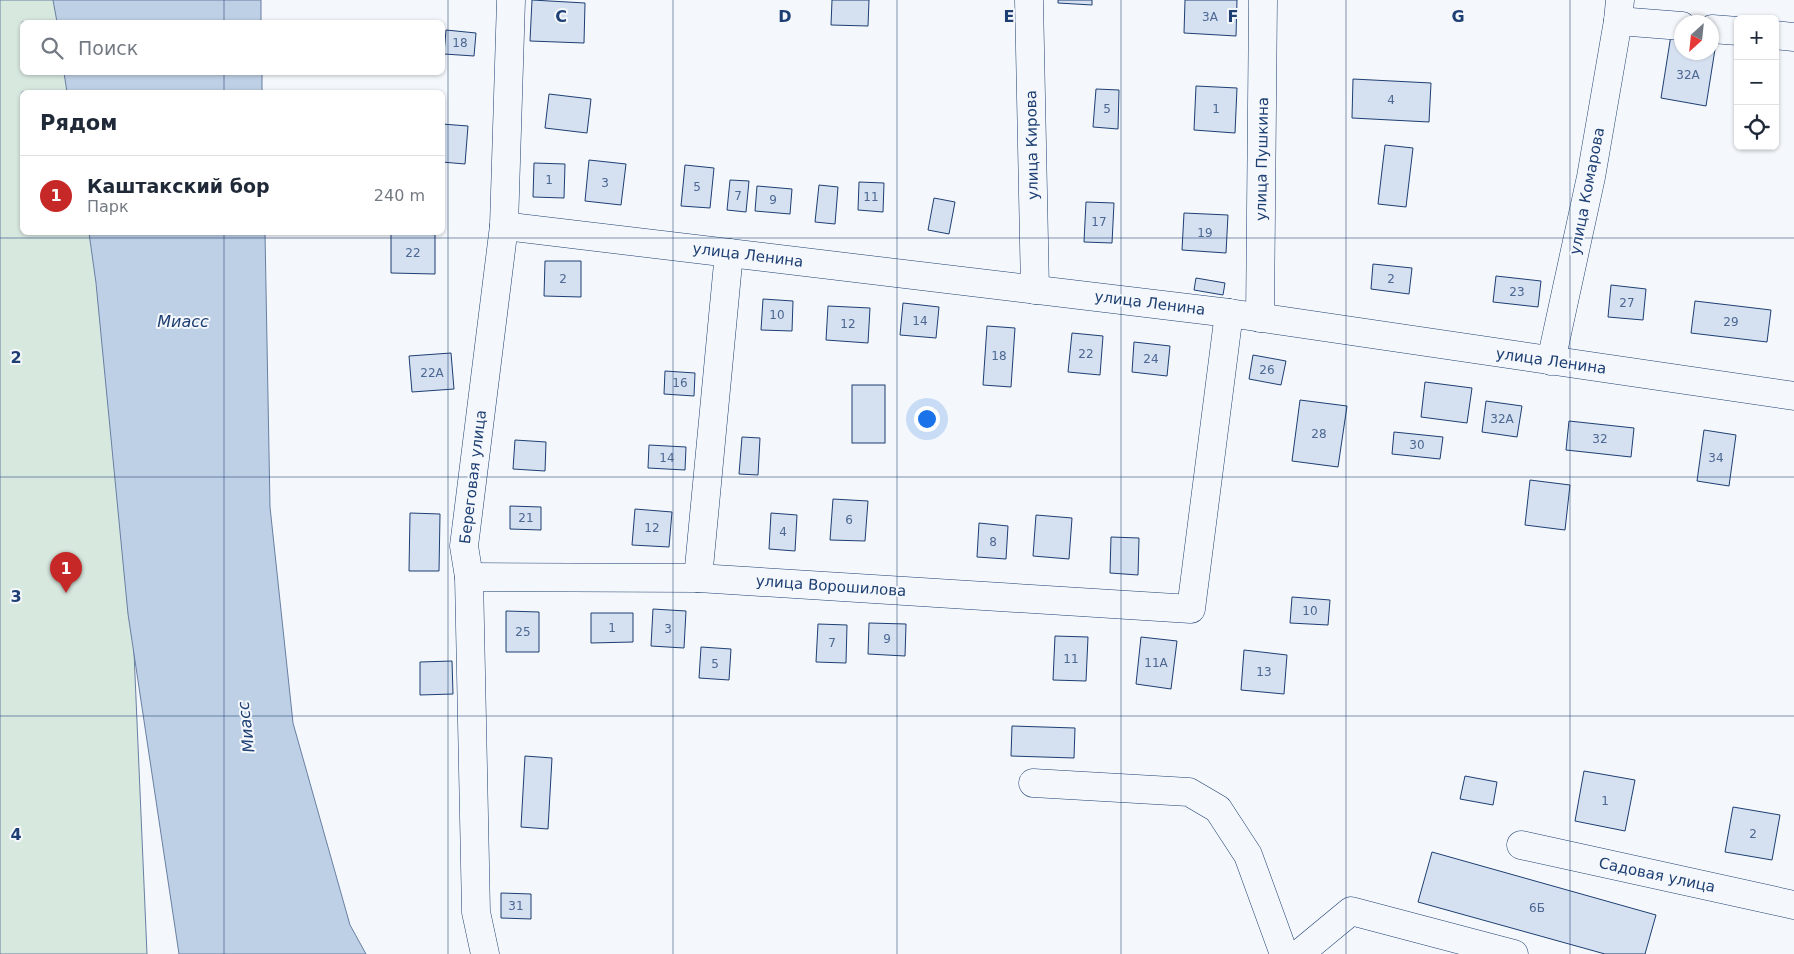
<!DOCTYPE html>
<html lang="ru">
<meta charset="utf-8">
<style>
:root{--surface:#fff;--page:#f2f2f3;--text:#1f2937;--muted:#747a83;--line:#e0e1e3;--accent:#c62828}
body{margin:0;font-family:"DejaVu Sans",sans-serif;background:var(--page);color:var(--text)}
.controls{position:absolute;right:15px;top:15px;display:grid;overflow:hidden;border-radius:8px;box-shadow:0 1px 4px #0004}
.controls button{width:45px;height:45px;display:grid;place-items:center;padding:0;border:0;border-bottom:1px solid var(--line);background:var(--surface);color:var(--text);font:25px sans-serif}
.compass{position:absolute;left:1674px;top:15px;width:45px;height:45px;border-radius:50%;background:var(--surface);box-shadow:0 1px 4px #0004;rotate:207deg}
.you{position:absolute;left:926px;top:418px;width:18px;height:18px;margin:-12px;border:4px solid #fff;border-radius:50%;background:#1a73e8;box-shadow:0 0 0 8px #1a73e833}
.badge{display:grid;place-items:center;width:32px;height:32px;border-radius:50%;background:var(--accent);color:#fff;font-size:16px;font-weight:700}
.pin{position:absolute;translate:-50% -41px;filter:drop-shadow(0 1px 2px #0008)}
.pin::after{content:'';position:absolute;top:26px;width:18px;height:15px;background:inherit;clip-path:polygon(0 0,100% 0,50% 100%)}
.list{margin:0;padding:0;list-style:none}
h2{display:flex;justify-content:space-between;align-items:center;height:65px;margin:0;padding:0 20px;font-size:21px}
h2 small{font-size:16px;font-weight:400;color:var(--muted)}
.list li{display:grid;grid-template-columns:32px 1fr auto;gap:15px;align-items:center;box-sizing:border-box;height:80px;padding:0 20px;border-top:1px solid var(--line)}
.list b{display:block;font-size:19px;white-space:nowrap}
.list p{margin:0;font-size:16px;white-space:nowrap;color:var(--muted)}
.list em{font-size:16px;font-style:normal;color:var(--muted)}
.icon{flex:none;width:28px;height:28px;fill:none;stroke:currentColor;stroke-width:2;stroke-linecap:round;stroke-linejoin:round}
.map{position:relative;flex:none;width:1794px;height:954px;overflow:hidden}
.search{position:absolute;background:var(--surface);box-shadow:0 1px 4px #0004;left:20px;top:20px;width:425px;height:55px;display:flex;align-items:center;gap:12px;box-sizing:border-box;padding:0 18px;border-radius:8px;color:var(--muted);font-size:19px}
.panel{position:absolute;background:var(--surface);box-shadow:0 1px 4px #0004;left:20px;top:90px;width:425px;height:145px;border-radius:8px}
.map>svg:first-child{display:block}
.green{fill:#d7e8df;stroke:#687fa3}
.water{fill:#bed0e5;stroke:#687fa3}
.building{fill:#d5e0f0;stroke:#1d3f73}
.lines{fill:none;stroke-linecap:round;stroke-linejoin:round}
.minor-casing{stroke:#1d3f73;stroke-width:29}
.minor{stroke:#f4f7fb;stroke-width:28}
.grid{fill:none;stroke:#1d3f73;stroke-width:1;stroke-opacity:0.55}
.labels{text-anchor:middle;dominant-baseline:central;stroke-width:4;stroke-linejoin:round;paint-order:stroke}
.number-label{font-size:12px;fill:#4b6792}
.street-label{font-size:15px;fill:#1d3f73;stroke:#f4f7fb}
.water-label{font-size:16px;font-style:italic;fill:#1d3f73;stroke:#f4f7fb}
.grid-label{font-size:16px;text-anchor:middle;font-weight:bold;fill:#1d3f73;stroke:#f4f7fb;stroke-width:4;stroke-linejoin:round;paint-order:stroke}
</style>
<div class="map">
<svg width="1794" height="954" viewBox="0 0 1794 954">
<rect width="100%" height="100%" fill="#f4f7fb"/>
<path class="green" d="M0,0h106l1,22h-85v50l87,1 1,19h-88v140l94,1 31,721h-147z"/>
<g class="water">
<path d="M53,0h208v22h-204z"/>
<path d="M64,73h198v19h-195z"/>
<path d="M89,233h176l5,274 23,216 57,202 16,29h-187l-51,-340 -32,-331z"/>
</g>
<g class="building">
<path d="M532,0l53,3 -1,40 -54,-2z"/>
<path d="M832,0h37l-1,26 -37,-1z"/>
<path d="M1058,0h34v5l-34,-2z"/>
<path d="M1185,0h52l-1,36 -52,-3z"/>
<path d="M446,30l30,3 -2,23 -30,-2z"/>
<path d="M1671,35l11,2v15h30v-10l4,1 -10,63 -45,-8z"/>
<path d="M1353,79l78,4 -2,39 -77,-4z"/>
<path d="M1196,86l41,2 -2,45 -41,-3z"/>
<path d="M1096,89l23,1 -1,39 -25,-2z"/>
<path d="M549,94l42,5 -4,34 -42,-5z"/>
<path d="M442,124l26,2 -3,38 -23,-2z"/>
<path d="M1385,145l28,3 -7,59 -28,-3z"/>
<path d="M589,160l37,4 -5,41 -36,-4z"/>
<path d="M534,163l31,1 -1,34 -31,-1z"/>
<path d="M685,165l29,3 -4,40 -29,-2z"/>
<path d="M730,180l19,1 -3,31 -19,-2z"/>
<path d="M859,182l25,1 -1,29 -25,-2z"/>
<path d="M819,185l19,2 -3,37 -20,-2z"/>
<path d="M757,186l35,3 -2,25 -35,-3z"/>
<path d="M934,198l21,4 -6,32 -21,-4z"/>
<path d="M1086,202l28,1 -2,40 -28,-1z"/>
<path d="M1184,213l44,2 -2,38 -44,-3z"/>
<path d="M391,232h44v42l-44,-1z"/>
<path d="M545,261h36v36l-37,-1z"/>
<path d="M1373,264l39,4 -3,26 -38,-5z"/>
<path d="M1496,276l45,5 -3,26 -45,-5z"/>
<path d="M1196,278l29,5 -2,12 -29,-5z"/>
<path d="M1611,285l35,4 -3,31 -35,-3z"/>
<path d="M763,299l30,2 -1,30 -31,-1z"/>
<path d="M1695,301l76,9 -4,32 -76,-9z"/>
<path d="M903,303l36,4 -3,31 -36,-3z"/>
<path d="M828,306l42,2 -2,35 -42,-3z"/>
<path d="M987,326l28,2 -4,59 -28,-2z"/>
<path d="M1072,333l31,3 -3,39 -32,-3z"/>
<path d="M1134,342l36,4 -3,30 -35,-4z"/>
<path d="M451,353l3,36 -42,3 -3,-36z"/>
<path d="M1253,355l33,6 -5,24 -32,-6z"/>
<path d="M665,371l30,2 -1,23 -30,-2z"/>
<path d="M1425,382l47,6 -5,35 -46,-6z"/>
<rect x="852" y="385" width="33" height="58"/>
<path d="M1300,400l47,6 -9,61 -46,-6z"/>
<path d="M1486,401l36,5 -5,31 -35,-5z"/>
<path d="M1569,421l65,7 -3,29 -65,-7z"/>
<path d="M1704,430l32,5 -7,51 -32,-5z"/>
<path d="M1394,432l49,5 -3,22 -48,-5z"/>
<path d="M742,437l18,1 -2,37 -19,-1z"/>
<path d="M515,440l31,2 -1,29 -32,-2z"/>
<path d="M649,445l37,2 -1,23 -37,-2z"/>
<path d="M1530,480l40,5 -5,45 -40,-5z"/>
<path d="M833,499l35,2 -3,40 -35,-1z"/>
<path d="M510,506l31,1v23l-31,-1z"/>
<path d="M635,509l37,3 -3,35 -37,-2z"/>
<path d="M410,513l30,1 -1,57h-30z"/>
<path d="M771,513l26,2 -2,36 -26,-2z"/>
<path d="M1036,515l36,3 -3,41 -36,-3z"/>
<path d="M979,523l29,3 -2,33 -29,-2z"/>
<path d="M1111,537l28,1 -1,37 -28,-2z"/>
<path d="M1292,597l38,3 -2,25 -38,-2z"/>
<path d="M653,609l33,2 -2,37 -33,-2z"/>
<path d="M506,611l33,1v40h-33z"/>
<path d="M591,613h42v29l-42,1z"/>
<path d="M869,623l37,1 -1,32 -37,-2z"/>
<path d="M818,624l29,1 -1,38 -30,-1z"/>
<path d="M1055,636l33,1 -2,44 -33,-1z"/>
<path d="M1141,637l36,4 -6,48 -35,-5z"/>
<path d="M701,647l30,2 -2,31 -30,-2z"/>
<path d="M1244,650l43,5 -3,39 -43,-4z"/>
<path d="M452,661l1,33 -33,1v-33z"/>
<path d="M1012,726l63,2 -1,30 -63,-2z"/>
<path d="M525,756l27,2 -4,71 -27,-2z"/>
<path d="M1584,771l51,9 -10,51 -50,-10z"/>
<path d="M1465,776l32,6 -4,23 -33,-6z"/>
<path d="M1733,807l47,8 -8,45 -47,-8z"/>
<path d="M1432,852l224,63 -11,39h-40l-187,-52z"/>
<path d="M501,893l30,1v25l-30,-1z"/>
</g>
<g class="lines">
<defs>
<g id="minor">
<path d="M1029,0l6,290"/>
<path d="M1618,21l64,5"/>
<path d="M1712,29l26,2"/>
<path d="M1775,35l19,2"/>
<path d="M504,226l725,87 565,83"/>
<path d="M1260,318l3,-318"/>
<path d="M1551,361l40,-184 27,-156 2,-21"/>
<path d="M469,577l229,1 493,31 38,-296"/>
<path d="M698,578l31,-325"/>
<path d="M1033,783l156,9 29,17 30,46 36,99"/>
<path d="M1521,845l273,60"/>
<path d="M485,954l-9,-42 -7,-335 -5,-31 40,-320 7,-226"/>
<path d="M1299,954l52,-43 163,43"/>
</g>
</defs>
<use href="#minor" class="minor-casing"/>
<use href="#minor" class="minor"/>
</g>
<path class="grid" d="M224,0v22M448,0v954M673,0v954M897,0v954M1121,0v954M1346,0v954M1570,0v954M224,72v20M224,232v722M0,238h1794M0,477h1794M0,716h1794"/>
<g class="labels">
<g class="number-label">
<text x="1210" y="17">3А</text>
<text x="460" y="43">18</text>
<text x="1688" y="75">32А</text>
<text x="1391" y="100">4</text>
<text x="1107" y="109">5</text>
<text x="1216" y="109">1</text>
<text x="549" y="180">1</text>
<text x="605" y="183">3</text>
<text x="697" y="187">5</text>
<text x="738" y="196">7</text>
<text x="871" y="197">11</text>
<text x="773" y="200">9</text>
<text x="1099" y="222">17</text>
<text x="1205" y="233">19</text>
<text x="413" y="253">22</text>
<text x="563" y="279">2</text>
<text x="1391" y="279">2</text>
<text x="1517" y="292">23</text>
<text x="1627" y="303">27</text>
<text x="777" y="315">10</text>
<text x="920" y="321">14</text>
<text x="1731" y="322">29</text>
<text x="848" y="324">12</text>
<text x="1086" y="354">22</text>
<text x="999" y="356">18</text>
<text x="1151" y="359">24</text>
<text x="1267" y="370">26</text>
<text x="432" y="373">22А</text>
<text x="680" y="383">16</text>
<text x="1502" y="419">32А</text>
<text x="1319" y="434">28</text>
<text x="1600" y="439">32</text>
<text x="1417" y="445">30</text>
<text x="667" y="458">14</text>
<text x="1716" y="458">34</text>
<text x="526" y="518">21</text>
<text x="849" y="520">6</text>
<text x="652" y="528">12</text>
<text x="783" y="532">4</text>
<text x="993" y="542">8</text>
<text x="1310" y="611">10</text>
<text x="612" y="628">1</text>
<text x="668" y="629">3</text>
<text x="523" y="632">25</text>
<text x="887" y="639">9</text>
<text x="832" y="643">7</text>
<text x="1071" y="659">11</text>
<text x="1156" y="663">11А</text>
<text x="715" y="664">5</text>
<text x="1264" y="672">13</text>
<text x="1605" y="801">1</text>
<text x="1753" y="834">2</text>
<text x="516" y="906">31</text>
<text x="1537" y="908">6Б</text>
</g>
<g class="street-label">
<text transform="translate(1032 145) rotate(-91)">улица Кирова</text>
<text transform="translate(1262 159) rotate(-89)">улица Пушкина</text>
<text transform="translate(1587 191) rotate(-79)">улица Комарова</text>
<text transform="translate(748 255) rotate(7)">улица Ленина</text>
<text transform="translate(1150 303) rotate(7)">улица Ленина</text>
<text transform="translate(1551 361) rotate(8)">улица Ленина</text>
<text transform="translate(473 477) rotate(-83)">Береговая улица</text>
<text transform="translate(831 586) rotate(4)">улица Ворошилова</text>
<text transform="translate(1657 875) rotate(12)">Садовая улица</text>
</g>
<g class="water-label">
<text x="183" y="321">Миасс</text>
<text transform="translate(246 727) rotate(-97)">Миасс</text>
</g>
</g>
<g class="grid-label">
<text x="561" y="22">C</text>
<text x="785" y="22">D</text>
<text x="1009" y="22">E</text>
<text x="1233" y="22">F</text>
<text x="1458" y="22">G</text>
<text x="16" y="363">2</text>
<text x="16" y="602">3</text>
<text x="16" y="840">4</text>
</g>
</svg>
<div class="controls">
<button>+</button>
<button>−</button>
<button><svg class="icon" aria-label="locate" viewBox="0 0 24 24"><circle cx="12" cy="12" r="6"/><path d="M12 2v4M12 18v4M2 12h4M18 12h4"/></svg></button>
</div>
<svg class="compass" viewBox="-18 -18 36 36"><path d="M0-13l5 13h-10z" fill="#e53935"/><path d="M0 13l5-13h-10z" fill="#747a83"/></svg>
<div class="you"></div>
<div class="pin badge" style="left:66px;top:593px">1</div>
<div class="search"><svg class="icon" aria-label="search" viewBox="0 0 24 24"><circle cx="10" cy="10" r="6"/><path d="M15 15l6 6"/></svg>Поиск</div>
<section class="panel">
<h2>Рядом<small></small></h2>
<ul class="list">
<li><span class="badge">1</span><div><b>Каштакский бор</b><p>Парк</p></div><em>240 m</em></li>
</ul>
</section>
</div>
